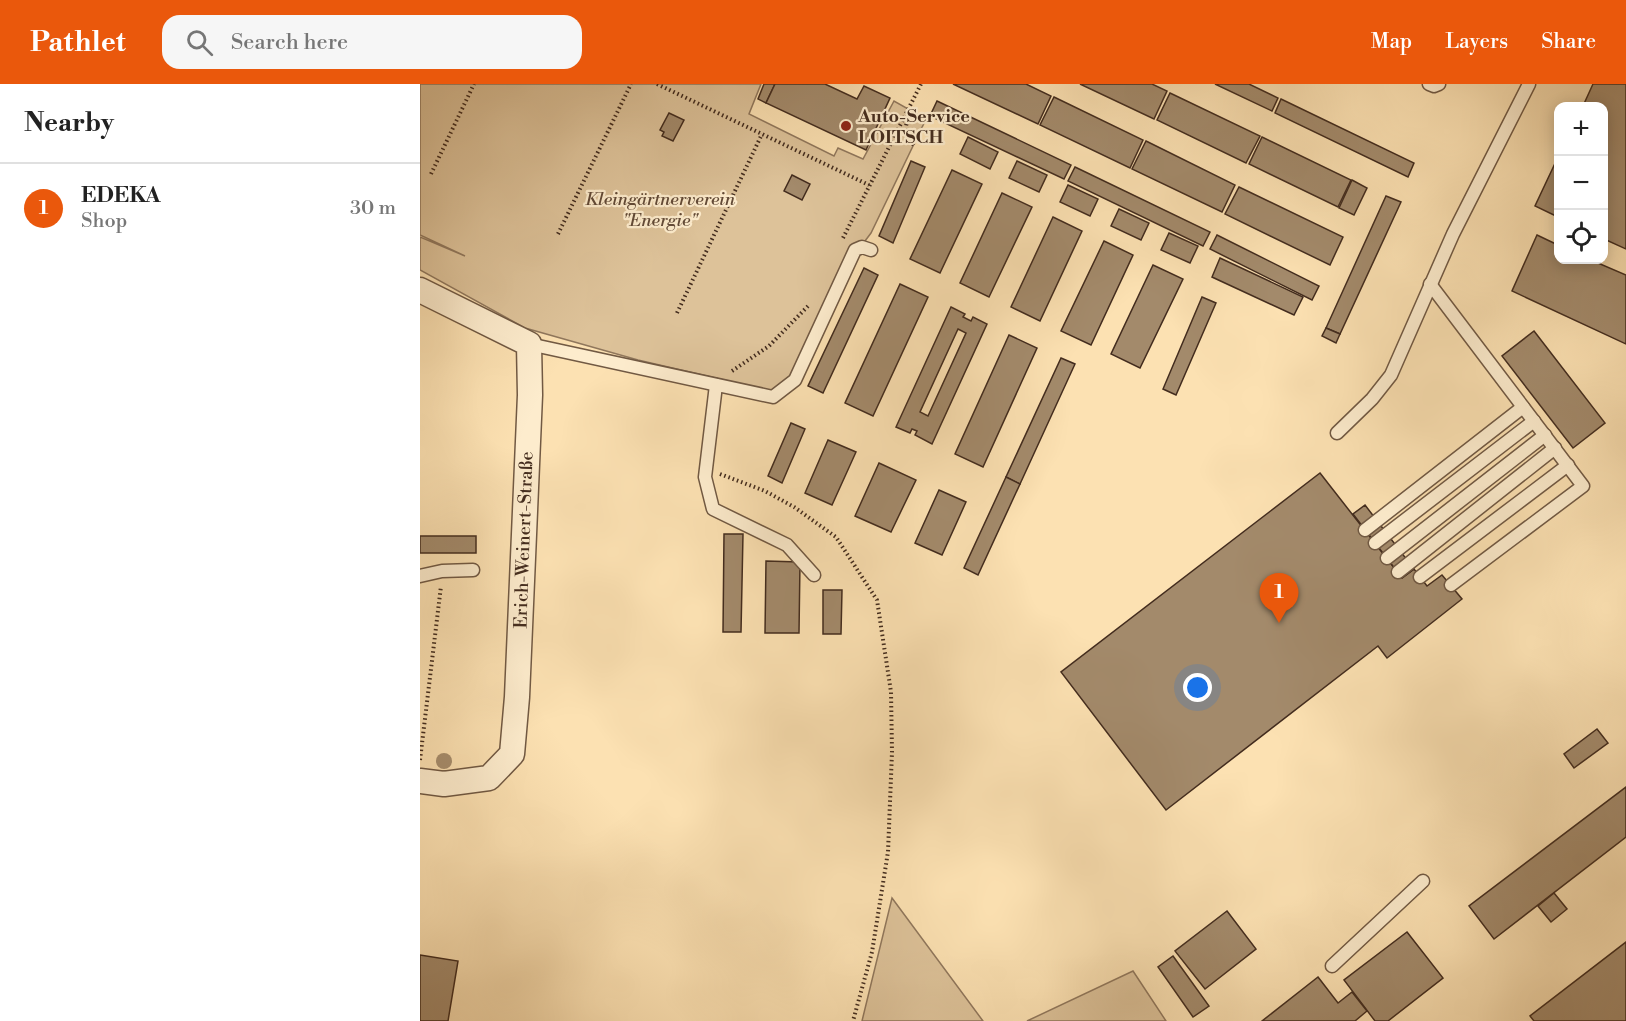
<!DOCTYPE html>
<meta charset="utf-8">
<style>
:root{--surface:#fff;--page:#f6f6f6;--text:#222;--muted:#767676;--line:#e0e0e0;--accent:#ea580c}
body{margin:0;font-family:"Libre Bodoni",serif;background:var(--page);color:var(--text)}
.controls{position:absolute;right:18px;top:18px;display:grid;overflow:hidden;border-radius:12px;box-shadow:0 3px 15px #0003}
.controls button{width:54px;height:54px;display:grid;place-items:center;padding:0;border:0;border-bottom:2px solid var(--line);background:var(--surface);color:var(--text);font:30px sans-serif}
.you{position:absolute;left:778px;top:604px;width:21px;height:21px;margin:-15px;border:4px solid #fff;border-radius:50%;background:#1a73e8;box-shadow:0 0 0 9px #1a73e833}
.badge{display:grid;place-items:center;width:39px;height:39px;border-radius:50%;background:var(--accent);color:#fff;font-size:20px;font-weight:700}
.pin{position:absolute;translate:-50% -50px;filter:drop-shadow(0 2px 3px #0008)}
.pin::after{content:'';position:absolute;top:32px;width:21px;height:18px;background:inherit;clip-path:polygon(0 0,100% 0,50% 100%)}
.list{margin:0;padding:0;list-style:none}
h2{display:flex;justify-content:space-between;align-items:center;height:78px;margin:0;padding:0 24px;font-size:26px}
h2 small{font-size:20px;font-weight:400;color:var(--muted)}
.list li{display:grid;grid-template-columns:39px 1fr auto;gap:18px;align-items:center;box-sizing:border-box;height:90px;padding:0 24px;border-top:2px solid var(--line)}
.list b{display:block;font-size:22px;white-space:nowrap}
.list p{margin:0;font-size:20px;white-space:nowrap;color:var(--muted)}
.list em{font-size:20px;font-style:normal;color:var(--muted)}
.icon{flex:none;width:33px;height:33px;fill:none;stroke:currentColor;stroke-width:2;stroke-linecap:round;stroke-linejoin:round}
.map{position:relative;flex:none;width:1206px;height:937px;overflow:hidden}
header{display:flex;align-items:center;gap:36px;box-sizing:border-box;height:84px;padding:0 30px;background:var(--accent);color:#fff}
header strong{font-size:28px}
nav{display:flex;gap:33px;margin-inline-start:auto;font-size:21px}
.search{width:420px;height:54px;background:var(--page);display:flex;align-items:center;gap:15px;box-sizing:border-box;padding:0 21px;border-radius:18px;color:var(--muted);font-size:22px}
main{display:flex}
aside{flex:1;background:var(--surface)}
.map>svg:first-child{display:block}
.green{fill:#ddc299;stroke:#90775c;stroke-width:1.5}
.building{fill:#a38a6b;stroke:#432c1e;stroke-width:1.5;fill-rule:evenodd}
.lines{fill:none;stroke-linecap:round;stroke-linejoin:round}
.lane-casing{stroke:#715943;stroke-width:15}
.street-casing{stroke:#715943;stroke-width:27}
.path{stroke:#432c1e;stroke-width:4;stroke-dasharray:1.5 3;stroke-linecap:butt}
.lane{stroke:#fdeccd;stroke-width:12}
.street{stroke:#fdeccd;stroke-width:24}
.tree{fill:#a78e6e}
.poi-dot{fill:#8f2418;stroke:#fdeccd;stroke-width:2}
.labels{text-anchor:middle;dominant-baseline:central;stroke-width:4.5;stroke-linejoin:round;paint-order:stroke}
.poi-label{font-size:18px;font-weight:bold;fill:#432c1e;stroke:#fdeccd;text-anchor:start}
.park-label{font-size:18px;font-style:italic;fill:#624a37;stroke:#fdeccd}
.street-label{font-size:18px;fill:#432c1e;stroke:#fdeccd}
</style>
<header>
<strong>Pathlet</strong>
<div class="search"><svg class="icon" aria-label="search" viewBox="0 0 24 24"><circle cx="10" cy="10" r="6"/><path d="M15 15l6 6"/></svg>Search here</div>
<nav><a>Map</a><a>Layers</a><a>Share</a></nav>
</header>
<main>
<aside>
<h2>Nearby<small></small></h2>
<ul class="list">
<li><span class="badge">1</span><div><b>EDEKA</b><p>Shop</p></div><em>30 m</em></li>
</ul>
</aside>
<div class="map">
<svg width="1206" height="937" viewBox="0 0 1206 937">
<rect width="100%" height="100%" fill="#fce1b2"/>
<filter id="stains"><feTurbulence type="fractalNoise" baseFrequency=".00333" numOctaves="4"/><feColorMatrix values="0 0 0 0 .2 0 0 0 0 .09 0 0 0 0 .02 0 0 0 .5 -.17"/></filter>
<radialGradient id="worn" r=".72"><stop offset=".6" stop-color="#630" stop-opacity="0"/><stop offset="1" stop-color="#630" stop-opacity=".3"/></radialGradient>
<g class="green">
<path d="M0,0h341l-12,30 85,42 4,-8 25,11 31,-58 32,18 -55,114 -9,12 -71,133 -19,13 -134,-31 -113,-32 -105,-58v-33l45,19 -45,-21z"/>
<path d="M472,814l91,123h-121z"/>
<path d="M713,887l33,50h-139z"/>
</g>
<g class="building">
<path d="M344,0h11l-9,19 -8,-4z"/>
<path d="M355,0h50l32,15 7,-13 26,12 -24,52 -100,-47z"/>
<path d="M533,0h73l25,12 -13,28z"/>
<path d="M660,0h72l15,7 -13,28z"/>
<path d="M795,0h34l29,14 -6,13z"/>
<path d="M1173,0h33v165l-22,-10v-133h-21z"/>
<path d="M750,9l90,43 -14,27 -89,-43z"/>
<path d="M634,13l89,43 -13,28 -90,-43z"/>
<path d="M861,15l133,64 -6,14 -133,-64z"/>
<path d="M517,17l134,64 -7,14 -134,-63z"/>
<path d="M249,29l15,7 -11,21 -11,-5 2,-4 -4,-2z"/>
<path d="M548,53l30,15 -8,17 -30,-15z"/>
<path d="M842,53l89,43 -13,27 -89,-43z"/>
<path d="M726,57l89,44 -13,27 -90,-43z"/>
<path d="M1138,73v60l-23,-11z"/>
<path d="M491,77l14,6 -32,76 -14,-7z"/>
<path d="M597,77l30,14 -8,17 -30,-14z"/>
<path d="M655,83l135,65 -7,14 -135,-65z"/>
<path d="M532,86l30,14 -42,89 -30,-14z"/>
<path d="M372,91l18,9 -8,16 -18,-9z"/>
<path d="M932,96l15,8 -13,27 -15,-7z"/>
<path d="M648,101l30,14 -8,17 -30,-14z"/>
<path d="M819,103l104,50 -13,28 -105,-51z"/>
<path d="M582,109l30,14 -43,90 -29,-14z"/>
<path d="M966,112l15,6 -61,132 -14,-6z"/>
<path d="M699,125l30,14 -8,17 -30,-14z"/>
<path d="M633,133l29,14 -42,90 -29,-14z"/>
<path d="M749,149l29,13 -8,17 -29,-13z"/>
<path d="M797,151l102,51 -7,14 -102,-51z"/>
<path d="M1117,151l21,10v15h33l35,15v69l-114,-53z"/>
<path d="M684,157l29,14 -42,90 -30,-14z"/>
<path d="M800,174l83,39 -9,18 -82,-38z"/>
<path d="M733,181l30,14 -43,89 -29,-14z"/>
<path d="M444,184l14,7 -55,118 -15,-7z"/>
<path d="M480,200l28,13 -55,119 -28,-13z"/>
<path d="M782,213l14,6 -40,92 -13,-6z"/>
<path d="M531,223l14,7 -2,3 8,4 2,-4 14,7 -55,120 -17,-9 2,-4 -5,-2 -2,4 -14,-6zM538,245l8,4 -38,83 -8,-4z"/>
<path d="M906,244l14,6 -4,9 -14,-7z"/>
<path d="M1114,247l71,92 -32,25 -71,-92z"/>
<path d="M589,251l28,13 -54,119 -28,-13z"/>
<path d="M641,274l14,6 -55,120 -14,-7z"/>
<path d="M371,339l14,6 -23,54 -14,-7z"/>
<path d="M408,356l28,12 -24,53 -27,-12z"/>
<path d="M459,379l37,17 -25,52 -36,-16z"/>
<path d="M900,389l82,105 12,-9 13,17 15,-11 20,24 -75,59 -9,-12 -212,164 -105,-138z"/>
<path d="M586,393l14,7 -42,91 -14,-7z"/>
<path d="M519,406l27,12 -24,53 -27,-12z"/>
<path d="M945,421l49,64 -12,9 -49,-64z"/>
<path d="M304,450h19l-2,98h-18z"/>
<rect x="0" y="452" width="56" height="17"/>
<path d="M346,477l34,1 -1,71h-34z"/>
<path d="M403,506h19l-1,44h-18z"/>
<path d="M1177,645l11,14 -34,25 -10,-14z"/>
<path d="M1206,703v50l-132,102 -25,-33z"/>
<path d="M1134,809l13,16 -16,13 -13,-16z"/>
<path d="M807,827l29,38 -51,40 -30,-38z"/>
<path d="M987,848l36,46 -55,43h-13l-31,-41z"/>
<path d="M1206,858v79h-92l-4,-5z"/>
<path d="M0,871l38,6 -10,60h-28z"/>
<path d="M753,872l36,50 -16,11 -35,-50z"/>
<path d="M898,893l20,26 14,-11 15,19 -12,10h-93z"/>
</g>
<g class="lines">
<defs>
<g id="lane">
<path d="M1009,0l5,2 5,-2"/>
<path d="M1010,200l153,202 -132,99"/>
<path d="M109,260l244,53 22,-17 60,-130 7,-3 9,3"/>
<path d="M296,301l-11,92 8,32 74,36 27,30"/>
<path d="M917,349l35,-34 19,-24 62,-141 76,-150"/>
<path d="M945,446l158,-123"/>
<path d="M955,459l159,-122"/>
<path d="M967,474l158,-123"/>
<path d="M978,488l157,-124"/>
<path d="M0,492l22,-5 31,-1"/>
<path d="M1000,493l148,-112"/>
<path d="M912,882l91,-85"/>
</g>
<path id="street" d="M0,206l109,54 1,51 -13,302 -5,57 -23,24 -45,6 -24,-3"/>
</defs>
<use href="#lane" class="lane-casing"/>
<use href="#street" class="street-casing"/>
<g class="path">
<path d="M237,0l212,101"/>
<path d="M488,31l-3,17 10,15"/>
<path d="M11,90l43,-90"/>
<path d="M138,150l73,-150"/>
<path d="M423,154l78,-154"/>
<path d="M257,229l85,-179"/>
<path d="M312,287l37,-25 41,-42"/>
<path d="M300,390l45,17 29,16 42,30 41,63 14,92 1,60 -4,100 -16,100 -19,69"/>
<path d="M0,676l21,-174"/>
</g>
<use href="#lane" class="lane"/>
<use href="#street" class="street"/>
</g>
<circle class="tree" cx="24" cy="677" r="8"/>
<circle class="poi-dot" cx="426" cy="42" r="6"/>
<g class="labels">
<g class="poi-label">
<text x="438" y="32">Auto-Service<tspan x="438" dy="21">LOITSCH</tspan></text>
</g>
<g class="park-label">
<text x="240" y="115">Kleingärtnerverein<tspan x="240" dy="21">"Energie"</tspan></text>
</g>
<g class="street-label">
<text transform="translate(104 456) rotate(-88)">Erich-Weinert-Straße</text>
</g>
</g>
<rect width="100%" height="100%" filter="url(#stains)"/>
<rect width="100%" height="100%" fill="url(#worn)"/>
</svg>
<div class="controls">
<button>+</button>
<button>−</button>
<button><svg class="icon" aria-label="locate" viewBox="0 0 24 24"><circle cx="12" cy="12" r="6"/><path d="M12 2v4M12 18v4M2 12h4M18 12h4"/></svg></button>
</div>
<div class="you"></div>
<div class="pin badge" style="left:859px;top:539px">1</div>
</div>
</main>
